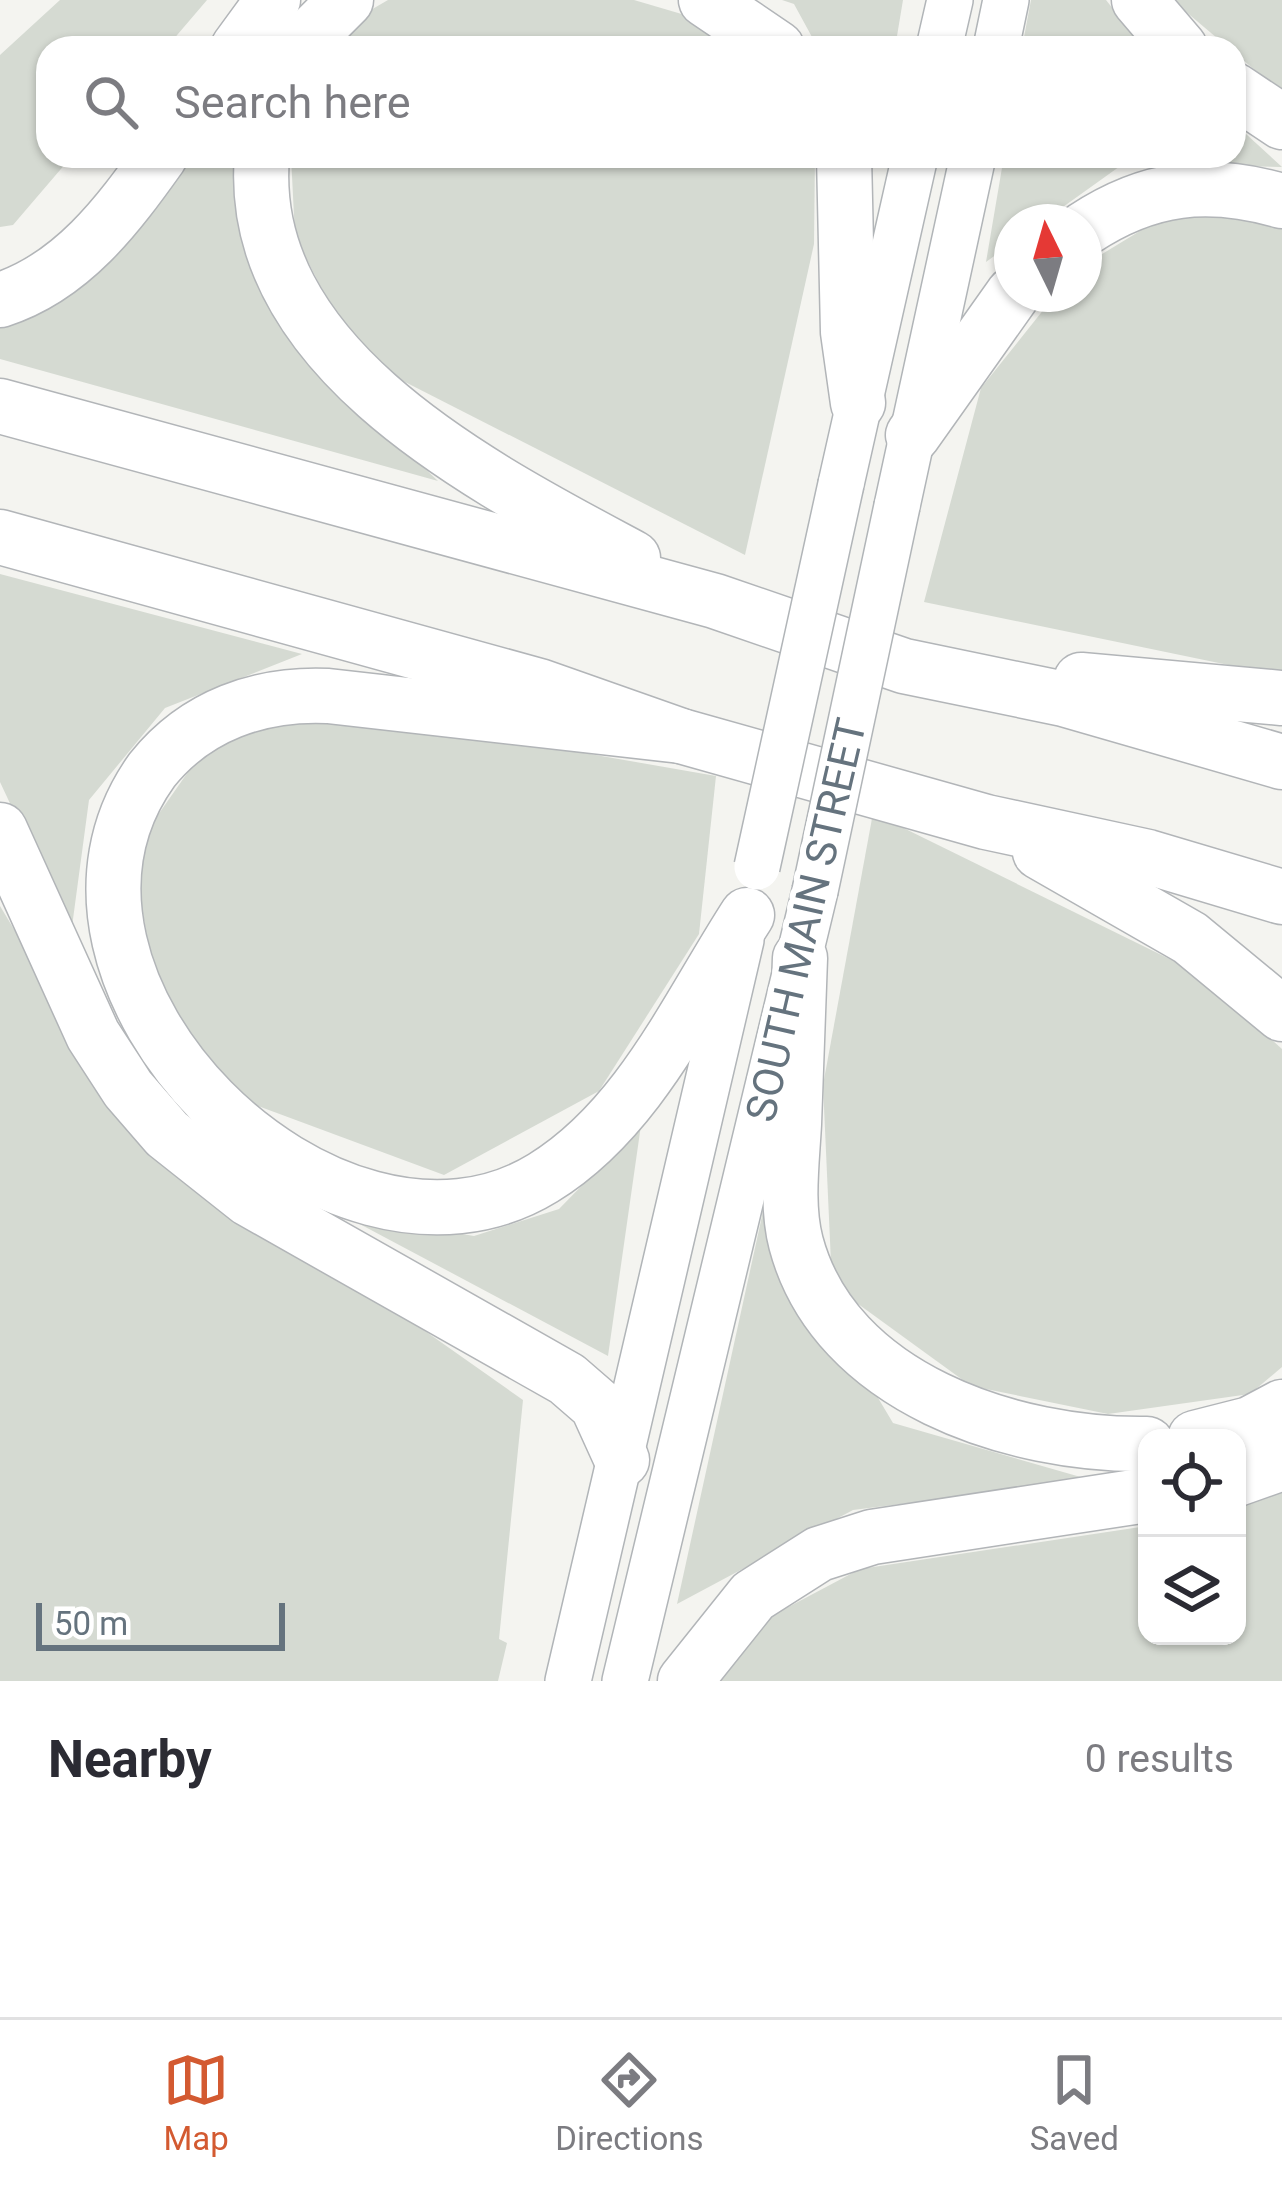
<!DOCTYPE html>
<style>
:root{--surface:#fff;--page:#f7f7f7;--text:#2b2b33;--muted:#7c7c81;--line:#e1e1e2;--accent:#d35a31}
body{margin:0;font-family:Roboto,sans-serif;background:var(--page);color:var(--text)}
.controls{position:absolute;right:36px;bottom:36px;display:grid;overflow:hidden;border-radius:24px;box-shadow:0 3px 9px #0004}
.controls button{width:108px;height:108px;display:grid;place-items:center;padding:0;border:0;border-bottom:3px solid var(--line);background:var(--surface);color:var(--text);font:60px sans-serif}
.compass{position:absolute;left:994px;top:204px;width:108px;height:108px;border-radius:50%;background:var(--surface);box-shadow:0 3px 9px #0004;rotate:355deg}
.scale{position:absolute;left:36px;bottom:30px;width:249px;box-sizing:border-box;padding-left:12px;border:6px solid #65737e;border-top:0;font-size:33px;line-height:42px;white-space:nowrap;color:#65737e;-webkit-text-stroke:9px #fff;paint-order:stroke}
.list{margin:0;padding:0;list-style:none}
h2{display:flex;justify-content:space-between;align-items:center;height:156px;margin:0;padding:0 48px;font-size:51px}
h2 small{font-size:39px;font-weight:400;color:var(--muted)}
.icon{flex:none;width:66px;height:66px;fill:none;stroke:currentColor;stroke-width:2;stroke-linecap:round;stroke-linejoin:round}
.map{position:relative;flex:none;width:1282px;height:1681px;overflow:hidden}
.search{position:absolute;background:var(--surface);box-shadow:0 3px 9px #0004;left:36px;right:36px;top:36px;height:132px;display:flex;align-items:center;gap:30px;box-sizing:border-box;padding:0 42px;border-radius:36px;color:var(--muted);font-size:45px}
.sheet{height:336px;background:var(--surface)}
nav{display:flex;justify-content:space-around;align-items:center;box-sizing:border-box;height:168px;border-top:3px solid var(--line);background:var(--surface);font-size:33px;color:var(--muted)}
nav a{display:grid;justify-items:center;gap:6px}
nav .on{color:var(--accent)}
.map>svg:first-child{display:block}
.green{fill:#d5dad2}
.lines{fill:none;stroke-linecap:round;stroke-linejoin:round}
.primary-casing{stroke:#b1b5b8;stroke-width:48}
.motorway-casing{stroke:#b2b5b8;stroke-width:57}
.primary{stroke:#fff;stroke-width:45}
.motorway{stroke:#fff;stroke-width:54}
.primary-bridge-casing{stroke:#b1b5b8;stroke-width:48;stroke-linecap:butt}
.primary-bridge{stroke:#fff;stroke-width:45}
.labels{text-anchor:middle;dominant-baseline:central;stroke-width:12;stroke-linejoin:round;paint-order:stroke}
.street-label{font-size:42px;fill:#65737e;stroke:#fff}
</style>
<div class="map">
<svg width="1282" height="1681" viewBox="0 0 1282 1681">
<rect width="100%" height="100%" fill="#f4f4f0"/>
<g class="green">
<path d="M60,0h147l-41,48h-118v108h24l-59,69 -13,2v-172z"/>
<path d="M388,0h246l68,20 32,28h-399l22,-30z"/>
<path d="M782,0h121l-8,48h-77l-24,-44z"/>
<path d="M1031,0h75l38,48h-122z"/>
<path d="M1172,0h110v93z"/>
<path d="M1234,123l48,44 -159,-3 -81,58h-30v21l-26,19 18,-106h230z"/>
<path d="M189,156h52l-4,54 64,141 137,130 -438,-122v-36c96,-24 135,-91 189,-167z"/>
<path d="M291,156h524l-1,88 -69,311 -389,-198 -61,-121z"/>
<path d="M1168,214l114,7v455l-358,-74 57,-214 75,-94h28v-29z"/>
<path d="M0,574l302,80 -137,54 -76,92 -18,134 -71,-152z"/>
<path d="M332,709l384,67 -17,158 -100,157 -155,84 -205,-76 -79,-90 -28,-157 84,-120z"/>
<path d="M873,813l321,158 88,78v318l-32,27 -142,20 -137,-28 -139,-101 -9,-200z"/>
<path d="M0,906l131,218 392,276 -24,239 8,4 -9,38h-498z"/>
<path d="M641,1125l-33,231 -269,-143 135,23 85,-27z"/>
<path d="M764,1207l129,216 198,57 -238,30 -176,94z"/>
<path d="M1282,1483v198h-578l7,-33 149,-79 287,-43v110h90v-136z"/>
</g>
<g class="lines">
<defs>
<g id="primary">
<path d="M939,48l11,-48"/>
<path d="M996,48l10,-48"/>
<path d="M841,484l74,-328"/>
<path d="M897,506l76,-350"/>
<path d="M568,1681l173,-741"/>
<path d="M625,1681l190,-790"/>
</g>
<g id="motorway">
<path d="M706,0l71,48"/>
<path d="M1139,0l41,48"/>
<path d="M238,48l35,-48"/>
<path d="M298,48l48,-48"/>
<path d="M1234,90l48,32"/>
<path d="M262,156c-17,202 222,322 371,402"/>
<path d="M844,156l4,176 10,71"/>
<path d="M1084,229c65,-43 124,-49 198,-28"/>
<path d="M0,300c72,-23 118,-85 160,-144"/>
<path d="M0,406l715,195 189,65 160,33 218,63"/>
<path d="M913,435l100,-141"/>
<path d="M0,537l539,149 142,50 305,86 162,35 134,40"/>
<path d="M1081,680l201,18"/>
<path d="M681,736l-353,-40c-68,-3 -132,19 -176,74 -152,211 181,537 391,408 96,-59 145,-172 204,-263"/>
<path d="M0,830l93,205 35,54 39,45 82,65 318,180 30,26 25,55"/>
<path d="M1040,852l150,86 92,76"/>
<path d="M800,958c-2,55 -4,110 -6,166 -2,38 -8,81 2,119 39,146 218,203 351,201"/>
<path d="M1195,1438l55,-14 32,-17"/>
<path d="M1237,1479l45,-16"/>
<path d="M685,1681l68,-85 66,-42 53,-17 275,-42"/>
</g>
</defs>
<use href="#primary" class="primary-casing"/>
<use href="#motorway" class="motorway-casing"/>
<use href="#primary" class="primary"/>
<use href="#motorway" class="motorway"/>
<defs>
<g id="primary-bridge">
<path d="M757,867l84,-383"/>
<path d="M815,891l82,-385"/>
</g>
</defs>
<use href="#primary-bridge" class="primary-bridge-casing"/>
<use href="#primary-bridge" class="primary-bridge"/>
</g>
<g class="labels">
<g class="street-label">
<text transform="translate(806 920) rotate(-77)">SOUTH MAIN STREET</text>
</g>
</g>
</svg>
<div class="controls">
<button><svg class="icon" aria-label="locate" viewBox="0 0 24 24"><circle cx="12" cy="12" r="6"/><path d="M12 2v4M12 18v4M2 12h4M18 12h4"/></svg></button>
<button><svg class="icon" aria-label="layers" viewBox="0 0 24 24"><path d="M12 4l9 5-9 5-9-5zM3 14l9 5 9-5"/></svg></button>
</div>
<svg class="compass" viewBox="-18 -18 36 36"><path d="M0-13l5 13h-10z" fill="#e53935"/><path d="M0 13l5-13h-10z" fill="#7c7c81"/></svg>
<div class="scale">50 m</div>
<div class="search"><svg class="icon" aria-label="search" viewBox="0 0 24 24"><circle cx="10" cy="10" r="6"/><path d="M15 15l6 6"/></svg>Search here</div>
</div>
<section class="sheet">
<h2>Nearby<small>0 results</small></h2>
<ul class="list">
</ul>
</section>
<nav>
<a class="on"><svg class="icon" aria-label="map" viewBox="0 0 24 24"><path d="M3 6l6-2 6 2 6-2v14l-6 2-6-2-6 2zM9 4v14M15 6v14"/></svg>Map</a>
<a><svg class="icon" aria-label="directions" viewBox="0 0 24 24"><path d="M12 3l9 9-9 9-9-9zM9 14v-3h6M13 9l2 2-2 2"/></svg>Directions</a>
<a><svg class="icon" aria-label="saved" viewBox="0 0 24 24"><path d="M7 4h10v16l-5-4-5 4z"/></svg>Saved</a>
</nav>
